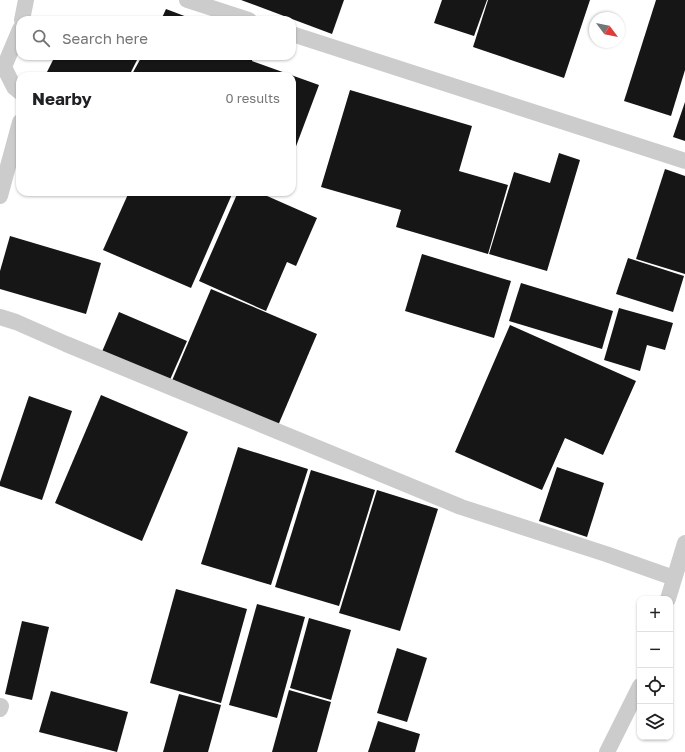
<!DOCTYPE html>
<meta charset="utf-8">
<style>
:root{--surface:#fff;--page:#f6f6f6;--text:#202124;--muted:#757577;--line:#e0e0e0}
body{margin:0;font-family:"Golos Text",sans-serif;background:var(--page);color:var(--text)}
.controls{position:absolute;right:12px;bottom:12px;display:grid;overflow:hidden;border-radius:8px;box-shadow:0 1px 3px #0004}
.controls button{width:36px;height:36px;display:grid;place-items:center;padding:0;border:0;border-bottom:1px solid var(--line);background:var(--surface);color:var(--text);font:20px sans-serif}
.compass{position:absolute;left:589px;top:12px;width:36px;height:36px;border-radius:50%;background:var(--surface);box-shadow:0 1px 3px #0004;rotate:122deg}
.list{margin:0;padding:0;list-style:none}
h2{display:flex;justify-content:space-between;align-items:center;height:52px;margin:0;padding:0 16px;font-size:17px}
h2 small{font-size:13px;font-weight:400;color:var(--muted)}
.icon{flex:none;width:22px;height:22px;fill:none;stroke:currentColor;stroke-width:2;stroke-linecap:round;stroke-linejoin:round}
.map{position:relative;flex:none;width:685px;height:752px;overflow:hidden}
.search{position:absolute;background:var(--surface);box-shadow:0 1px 3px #0004;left:16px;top:16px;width:280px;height:44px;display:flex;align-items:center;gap:10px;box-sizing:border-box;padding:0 14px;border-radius:12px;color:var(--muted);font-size:15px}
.panel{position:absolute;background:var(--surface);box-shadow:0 1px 3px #0004;left:16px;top:72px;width:280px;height:124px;border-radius:12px}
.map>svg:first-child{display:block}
.building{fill:#161616}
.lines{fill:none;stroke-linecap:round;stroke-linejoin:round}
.minor{stroke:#ccc;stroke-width:16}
</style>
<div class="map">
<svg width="685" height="752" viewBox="0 0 685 752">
<rect width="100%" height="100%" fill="#fff"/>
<g class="building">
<path d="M241,0h103l-12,34z"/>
<path d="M442,0h45l-13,36 -40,-13z"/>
<path d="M488,0h102l-26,78 -91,-31z"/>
<path d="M656,0h29v70l-14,46 -47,-15z"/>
<path d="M166,9l29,11h-34z"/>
<path d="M55,56h84l-10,20h-84z"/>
<path d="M142,56h111l-1,5 67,24 -27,72v-81h-161z"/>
<path d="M350,90l122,36 -13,45 49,14 -20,69 -92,-27 5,-17 -80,-23z"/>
<path d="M685,102v39l-12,-4z"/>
<path d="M559,153l21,7 -33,111 -58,-17 25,-82 36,11z"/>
<path d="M665,169l20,7v98l-49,-15z"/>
<path d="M129,192h104l-42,96 -88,-38z"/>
<path d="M238,192h20l59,26 -21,48 -9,-4 -21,49 -67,-30z"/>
<path d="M10,236l91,27 -15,51 -86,-25v-18z"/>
<path d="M422,254l89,27 -17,57 -89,-27z"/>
<path d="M628,258l56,18 -11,36 -57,-18z"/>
<path d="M521,283l92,28 -11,38 -93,-28z"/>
<path d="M211,289l106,45 -40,94 -106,-45z"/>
<path d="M619,308l54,15 -8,27 -18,-5 -7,26 -36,-11z"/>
<path d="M119,312l68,29 -18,41 -68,-28z"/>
<path d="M510,325l126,56 -33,74 -38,-17 -23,52 -87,-38z"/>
<path d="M101,395l87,37 -46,109 -87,-38z"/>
<path d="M29,396l43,15 -30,89 -42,-14v-4z"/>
<path d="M238,447l70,22 -37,116 -70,-21z"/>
<path d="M557,467l47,16 -17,54 -48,-16z"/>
<path d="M311,470l64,20 -36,116 -64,-19z"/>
<path d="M377,490l61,19 -38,122 -61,-18z"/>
<path d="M176,589l71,20 -26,94 -71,-20z"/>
<path d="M257,604l48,13 -28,101 -48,-13z"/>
<path d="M309,618l42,12 -20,70 -41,-12z"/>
<path d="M22,621l27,6 -17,73 -27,-6z"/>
<path d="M397,648l30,10 -20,64 -30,-9z"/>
<path d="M289,690l42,12 -14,50h-45z"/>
<path d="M51,691l77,21 -11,40 -78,-20z"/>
<path d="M179,694l42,11 -13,47h-45z"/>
<path d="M378,721l42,13 -5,18h-47z"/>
</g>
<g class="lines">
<g class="minor">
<path d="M187,0l62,20"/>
<path d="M22,20l4,-20"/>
<path d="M20,29l-16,38 10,20 6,5"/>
<path d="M292,34l393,127"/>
<path d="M0,196l20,-74"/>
<path d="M0,317l16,5 50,22 395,163 145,47 68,24"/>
<path d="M668,599l17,-56"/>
<path d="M0,709l1,-3"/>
<path d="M607,752l33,-66"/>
</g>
</g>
</svg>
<div class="controls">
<button>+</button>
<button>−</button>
<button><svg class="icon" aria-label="locate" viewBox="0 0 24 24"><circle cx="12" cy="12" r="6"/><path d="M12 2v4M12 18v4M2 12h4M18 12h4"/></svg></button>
<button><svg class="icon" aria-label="layers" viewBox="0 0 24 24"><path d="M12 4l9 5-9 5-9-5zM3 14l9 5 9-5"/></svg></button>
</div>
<svg class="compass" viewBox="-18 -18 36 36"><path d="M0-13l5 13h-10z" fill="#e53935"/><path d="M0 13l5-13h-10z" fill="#757577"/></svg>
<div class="search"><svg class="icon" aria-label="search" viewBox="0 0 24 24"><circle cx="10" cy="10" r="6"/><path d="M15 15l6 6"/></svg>Search here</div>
<section class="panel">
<h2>Nearby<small>0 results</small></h2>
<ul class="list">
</ul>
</section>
</div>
